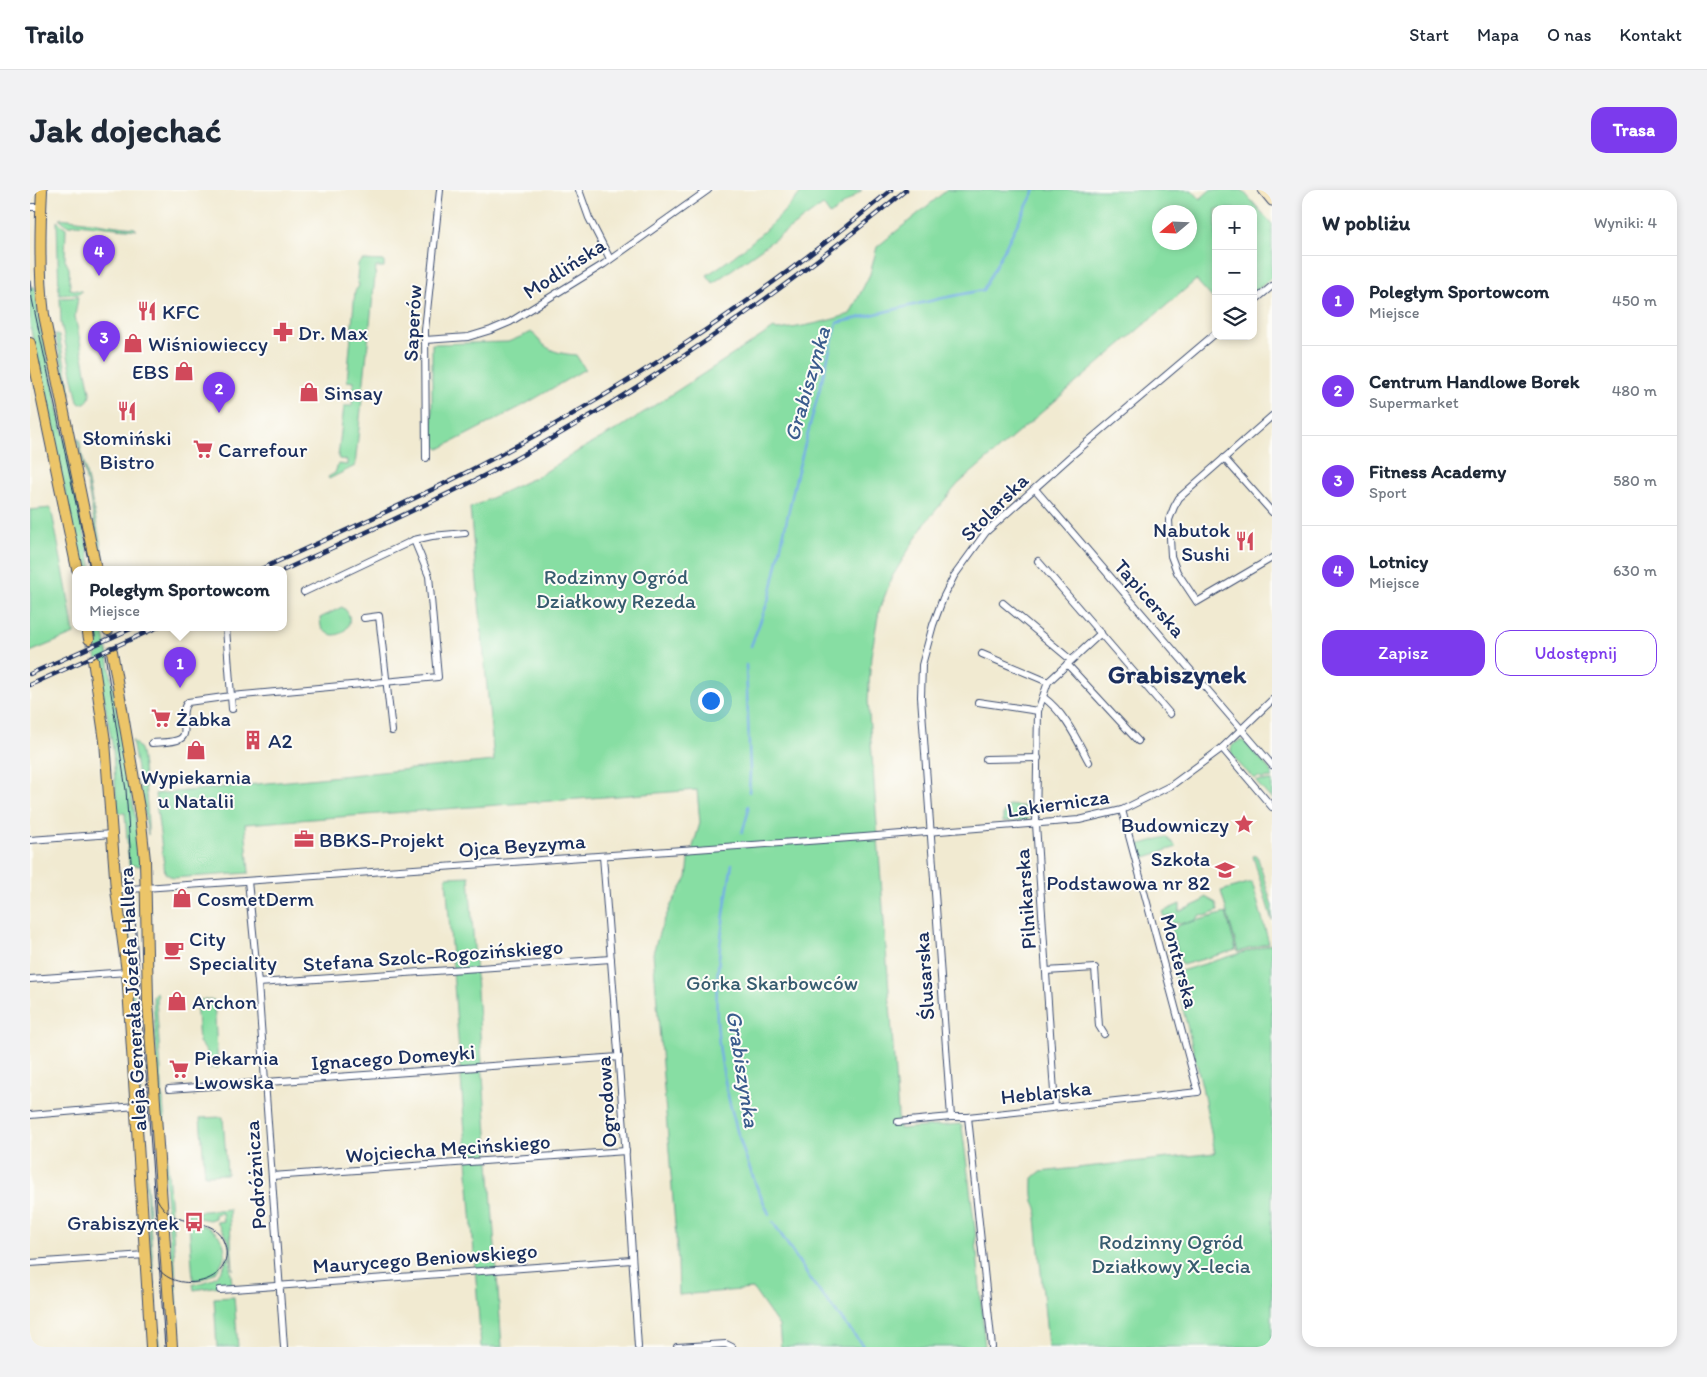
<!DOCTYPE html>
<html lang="pl">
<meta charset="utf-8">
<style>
:root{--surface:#fff;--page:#f2f2f3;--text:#1f2937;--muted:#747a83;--line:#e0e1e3;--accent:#7c3aed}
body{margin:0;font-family:Itim,sans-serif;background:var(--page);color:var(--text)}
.controls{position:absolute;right:15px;top:15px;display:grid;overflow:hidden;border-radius:10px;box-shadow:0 2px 8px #0003}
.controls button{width:45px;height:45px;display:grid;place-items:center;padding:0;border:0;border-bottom:1px solid var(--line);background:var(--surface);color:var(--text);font:25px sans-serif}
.compass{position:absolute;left:1122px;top:15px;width:45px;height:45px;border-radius:50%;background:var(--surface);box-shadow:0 2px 8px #0003;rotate:251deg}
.you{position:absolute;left:680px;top:510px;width:18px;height:18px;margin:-12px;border:4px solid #fff;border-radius:50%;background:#1a73e8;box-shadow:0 0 0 8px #1a73e833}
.badge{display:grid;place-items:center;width:32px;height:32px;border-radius:50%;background:var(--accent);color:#fff;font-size:16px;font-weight:700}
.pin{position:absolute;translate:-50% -41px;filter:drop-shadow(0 1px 2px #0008)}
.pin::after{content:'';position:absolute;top:26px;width:18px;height:15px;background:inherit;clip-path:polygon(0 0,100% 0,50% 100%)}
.popup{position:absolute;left:42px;top:376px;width:215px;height:65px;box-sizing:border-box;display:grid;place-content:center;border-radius:10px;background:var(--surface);filter:drop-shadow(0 1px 4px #0005);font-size:16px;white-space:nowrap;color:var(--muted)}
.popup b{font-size:19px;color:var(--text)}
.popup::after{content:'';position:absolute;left:50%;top:100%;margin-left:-10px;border:10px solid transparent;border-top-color:var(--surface)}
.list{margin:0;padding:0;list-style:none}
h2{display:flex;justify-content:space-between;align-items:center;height:65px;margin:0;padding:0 20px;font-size:21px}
h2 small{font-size:16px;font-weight:400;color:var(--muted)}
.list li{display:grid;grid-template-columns:32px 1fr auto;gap:15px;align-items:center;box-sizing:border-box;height:90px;padding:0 20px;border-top:1px solid var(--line)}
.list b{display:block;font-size:19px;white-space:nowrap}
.list p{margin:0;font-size:16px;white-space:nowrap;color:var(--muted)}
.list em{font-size:16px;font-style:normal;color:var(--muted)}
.actions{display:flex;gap:10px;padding:15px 20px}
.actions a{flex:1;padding:11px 0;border:1px solid var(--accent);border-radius:15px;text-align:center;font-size:18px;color:var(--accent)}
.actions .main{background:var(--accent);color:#fff}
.icon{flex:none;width:28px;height:28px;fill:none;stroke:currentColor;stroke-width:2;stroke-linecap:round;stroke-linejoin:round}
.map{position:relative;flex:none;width:1242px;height:1157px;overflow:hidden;border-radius:15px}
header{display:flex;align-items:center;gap:30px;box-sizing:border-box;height:70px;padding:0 25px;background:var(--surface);border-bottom:1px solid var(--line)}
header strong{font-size:24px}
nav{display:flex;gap:28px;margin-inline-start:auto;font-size:18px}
.intro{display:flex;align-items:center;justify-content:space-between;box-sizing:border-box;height:120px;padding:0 30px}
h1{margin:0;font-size:35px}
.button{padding:12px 22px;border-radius:15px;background:var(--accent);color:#fff;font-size:18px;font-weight:700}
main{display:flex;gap:30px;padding:0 30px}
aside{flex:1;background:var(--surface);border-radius:15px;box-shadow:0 2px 8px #0003}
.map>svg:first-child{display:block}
.green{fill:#87dea3;stroke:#518680;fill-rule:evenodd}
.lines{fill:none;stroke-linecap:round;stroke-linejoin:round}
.stream{stroke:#74afe5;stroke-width:2.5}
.primary-tunnel{stroke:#c6c5ba;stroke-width:10;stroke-dasharray:10 5;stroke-linecap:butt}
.street-casing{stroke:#3b4b6f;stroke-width:8}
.secondary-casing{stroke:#3b4b6f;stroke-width:11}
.primary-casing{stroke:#3b4b6f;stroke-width:12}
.street{stroke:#fff;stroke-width:6}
.secondary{stroke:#f7e8c3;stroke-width:9}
.primary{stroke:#ecc569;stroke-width:10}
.tram{stroke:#1b2f5e;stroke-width:1}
.rail-casing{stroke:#1b2f5e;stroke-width:4.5}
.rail{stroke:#fdfcf7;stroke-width:2.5;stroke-dasharray:8;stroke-linecap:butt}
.labels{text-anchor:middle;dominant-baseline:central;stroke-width:4;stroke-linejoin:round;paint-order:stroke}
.street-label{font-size:21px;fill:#1b2f5e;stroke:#fdfcf7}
.poi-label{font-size:21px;fill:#1b2f5e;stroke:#fdfcf7;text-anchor:start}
.park-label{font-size:21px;fill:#365b6f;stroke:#fdfcf7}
.water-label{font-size:22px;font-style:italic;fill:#3a5c8d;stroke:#fdfcf7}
.district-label{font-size:26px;font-weight:bold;fill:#1b2f5e;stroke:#fdfcf7}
</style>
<header>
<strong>Trailo</strong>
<nav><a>Start</a><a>Mapa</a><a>O nas</a><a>Kontakt</a></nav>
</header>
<div class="intro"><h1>Jak dojechać</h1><a class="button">Trasa</a></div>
<main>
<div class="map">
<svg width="1242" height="1157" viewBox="0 0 1242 1157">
<rect width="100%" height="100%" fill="#fdfcf7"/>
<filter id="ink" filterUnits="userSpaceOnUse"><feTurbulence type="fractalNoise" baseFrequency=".02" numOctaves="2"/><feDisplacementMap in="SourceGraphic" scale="10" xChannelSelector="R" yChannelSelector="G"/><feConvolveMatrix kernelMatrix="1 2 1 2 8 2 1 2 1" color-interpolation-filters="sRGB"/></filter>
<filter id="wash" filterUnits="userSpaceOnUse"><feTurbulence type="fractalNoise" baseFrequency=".0096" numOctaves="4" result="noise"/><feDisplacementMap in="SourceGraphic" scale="20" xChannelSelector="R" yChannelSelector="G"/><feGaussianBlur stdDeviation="1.12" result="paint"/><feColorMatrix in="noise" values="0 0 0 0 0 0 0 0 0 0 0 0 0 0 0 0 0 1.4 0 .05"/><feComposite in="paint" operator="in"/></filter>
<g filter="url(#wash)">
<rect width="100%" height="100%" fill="#f1ead1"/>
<g class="green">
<path d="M773,0h59l-32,25 -7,-10 -110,78 -6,-8c36,-23 70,-53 96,-85z"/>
<path d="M917,0h245l8,9 10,-9h32l30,34v53l-19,17v-85h-37v93l-20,-22 -238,204 -33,39 -33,54 -13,34 -8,45 -3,44 31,429 61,-5 2,3 13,101 10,119h-204l-2,-21 -26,-37 -74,6 -1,-33 -25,-309 7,-23 11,-25 16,-27 2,-18 11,-37 -3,-33 -452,34 4,49 -76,5 -8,-5 -10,-79 339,-33 -24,-253 72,-34 36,-23 43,-24 153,-99 3,2c25,-3 49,-8 73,-16l20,-40 7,-27zM1130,22h30v30h-30z"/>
<path d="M29,28c26,2 51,8 76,10l2,2 -61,-6 -8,2z"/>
<path d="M27,31l9,7 -1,32 4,8 1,21 12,2 -3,3 -20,1z"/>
<path d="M333,70l21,1v6h-8l-21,199 -26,13 -1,-2 7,-4 3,-9 9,1v-5l-8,-1 -1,-2 6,-51h8l2,-24 -7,-1 8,-90 4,-5 -2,-7 1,-15z"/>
<path d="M0,97h5l4,29 53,253h-11l-51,-244z"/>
<path d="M48,107l-3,19 15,76c0,7 -2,11 -10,12l-2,-2 -17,-79 -1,-25z"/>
<path d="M502,142c14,18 22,21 44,23l9,14 -61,36 -85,44 -7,-6v-99l76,-2z"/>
<path d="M25,144l4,2 12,58 -4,-6z"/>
<path d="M47,249h2l27,130h-4l-12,-71z"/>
<path d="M21,318c8,42 17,83 23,126l-44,18v-142z"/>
<path d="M312,417c20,13 -5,42 -21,20l-1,-9z"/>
<path d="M61,437h12l32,188 6,51 -12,-1 -4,-52h-8l-4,-64z"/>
<path d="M102,550l8,9 1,4c4,27 7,54 7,82z"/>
<path d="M1209,551h5l28,31v6l-10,1 -4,-2 -2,2c-6,-3 -25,-22 -25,-29 0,-5 4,-7 8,-9z"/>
<path d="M1228,591h14v19l-16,-18z"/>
<path d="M978,615l22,2 -1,11 -3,2 -23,2v-8z"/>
<path d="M1136,647l11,10 -35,11 -4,-13z"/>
<path d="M1227,665l15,51v15l-19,-65z"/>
<path d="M439,686l33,471h-21l-35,-470z"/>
<path d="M1222,692l17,61 -31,9 -17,-61z"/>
<path d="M1175,707l11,6 2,8 -13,5 -5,-1 -4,5 -9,3 39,-10 10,37 -54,15 -11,-37 15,-5h-13l-5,-3 2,-5 -6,2 -2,-5 18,-8v6l-2,1h3l20,-9z"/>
<path d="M93,724h6l7,111h-2z"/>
<path d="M1242,754v403h-224l-12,-129c3,-8 1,-10 -2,-17 -2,-7 -1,-16 -1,-23l7,-6 175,-19 -13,-67 -28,-113z"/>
<path d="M126,802l2,3 -2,4 15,215 -4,-4 -14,-208v-7z"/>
<path d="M166,810h18l4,68h-10l-1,-16 -8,-10z"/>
<path d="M107,866l1,3 21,288h-3l-1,-17z"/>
<path d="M193,927l4,57 -22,1 -5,-57z"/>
<path d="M163,1019v3l36,-3 4,61 -5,-31 -11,-16 -1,-1 7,-1 -1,-8 -7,1v4l-6,2 -20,-4 -1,-6z"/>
<path d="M138,1025l4,3 4,61 -4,-1z"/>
<path d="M159,1033c7,1 16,2 22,6 27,17 10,51 -18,51z"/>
<path d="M197,1067h2l3,27 -38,6 -1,-6c18,-1 30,-10 34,-27z"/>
<path d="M142,1092l4,1 4,64h-3z"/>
<path d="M204,1107l4,50h-21l-3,-49z"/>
</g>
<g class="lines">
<g class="stream">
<path d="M721,456l19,-50 26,-118 41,-155 106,-25 40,-8 52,-100"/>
<path d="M716,475l4,107 -1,20"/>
<path d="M712,643l6,-20v-7"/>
<path d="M702,674c-7,40 -13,80 -15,121 -4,73 20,163 52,229"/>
<path d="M743,1032l39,60 52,65"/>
</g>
</g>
</g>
<g filter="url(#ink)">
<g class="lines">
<g class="primary-tunnel">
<path d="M78,440l4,21"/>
<path d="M59,449l4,21"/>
</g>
<defs>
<g id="street">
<path d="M549,0l10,28 21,41"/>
<path d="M0,17h11"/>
<path d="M1223,112l19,-16"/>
<path d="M395,150l43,-3 23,-7 19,-8 94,-58 104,-74"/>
<path d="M1242,226l-93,82 -5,9 -5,13 2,36 6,16 20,30 75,-44"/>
<path d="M396,268l-1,-128 15,-140"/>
<path d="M1194,268l48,54"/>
<path d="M1005,299l237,276"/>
<path d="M384,350l18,-4 33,-3"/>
<path d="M1008,371l132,153"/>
<path d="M973,413l68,57"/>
<path d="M334,428l15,-2 13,115"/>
<path d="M952,464l66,28"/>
<path d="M1037,474l71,77"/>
<path d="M1013,507c22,16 33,41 46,65"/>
<path d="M948,512l60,9"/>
<path d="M202,519l-1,-13 207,-19 -9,-101 -15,-36 -110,52"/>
<path d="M122,553c8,-1 21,0 28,-4 11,-6 -3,-26 8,-37l43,-6 -5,-68"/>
<path d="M1192,558l50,59"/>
<path d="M956,569l52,-1"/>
<path d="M0,650l82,-6"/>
<path d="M573,666l22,287 13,204"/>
<path d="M218,691l10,102 26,364"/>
<path d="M86,700l748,-53 215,-17 43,-10 50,-25 50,-37 50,-48"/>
<path d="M1016,781l49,-3 4,58 5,8"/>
<path d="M0,789l97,-7"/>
<path d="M228,793l353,-24"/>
<path d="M139,899l450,-32"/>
<path d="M1025,917l-19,-283 2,-113 10,-29 53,-49"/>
<path d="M0,925l106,-9"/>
<path d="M921,927l-30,-420 1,-32 11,-40 10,-27 11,-22 32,-44 86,-77 144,-122"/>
<path d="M938,927l24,230"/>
<path d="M868,932l53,-5h17l230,-25 -76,-282"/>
<path d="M242,986l354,-25"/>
<path d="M0,1073l115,-8"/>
<path d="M190,1100l412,-30"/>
<path d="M647,1157l49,-3 6,3"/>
</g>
<path id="secondary" d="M1233,0l9,11"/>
<g id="primary">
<path d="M12,0c-2,40 -3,85 2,125l52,254"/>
<path d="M0,153l47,226"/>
<path d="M57,437l2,12"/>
<path d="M77,437l1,3"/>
<path d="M82,461l28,163 5,46 3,141 24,346"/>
<path d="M63,470l12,81 11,149 11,82 24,375"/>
</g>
</defs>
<use href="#street" class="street-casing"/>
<use href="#secondary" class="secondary-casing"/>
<use href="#primary" class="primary-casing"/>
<use href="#street" class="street"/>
<use href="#secondary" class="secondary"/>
<use href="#primary" class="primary"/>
<g class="tram">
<path d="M0,91l2,18 58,270"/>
<path d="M64,437l1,9"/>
<path d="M75,464l21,136 39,557"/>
<path d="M126,1007c18,39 58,12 69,48 11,38 -49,50 -67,23"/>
</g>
<defs>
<g id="rail">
<path d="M231,379c77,-35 154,-69 229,-109 142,-75 277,-167 401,-270"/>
<path d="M254,380c71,-33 142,-64 211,-100 146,-78 283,-175 411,-280"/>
<path d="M0,484l105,-47"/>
<path d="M0,495l128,-58"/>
</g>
</defs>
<use href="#rail" class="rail-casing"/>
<use href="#rail" class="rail"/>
</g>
</g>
<defs>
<symbol id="restaurant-bare" viewBox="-9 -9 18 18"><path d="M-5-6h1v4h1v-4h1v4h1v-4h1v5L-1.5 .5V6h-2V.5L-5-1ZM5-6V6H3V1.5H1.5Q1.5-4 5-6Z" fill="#d1495b" stroke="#fdfcf7" stroke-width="2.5" paint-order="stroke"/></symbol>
<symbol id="pharmacy-bare" viewBox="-9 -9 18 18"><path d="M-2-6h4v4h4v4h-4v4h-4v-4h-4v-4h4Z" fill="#d1495b" stroke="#fdfcf7" stroke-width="2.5" paint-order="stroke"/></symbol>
<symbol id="shop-bare" viewBox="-9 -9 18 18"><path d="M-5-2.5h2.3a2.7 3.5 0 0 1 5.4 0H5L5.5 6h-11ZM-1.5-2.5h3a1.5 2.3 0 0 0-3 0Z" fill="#d1495b" stroke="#fdfcf7" stroke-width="2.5" paint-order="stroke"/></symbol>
<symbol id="supermarket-bare" viewBox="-9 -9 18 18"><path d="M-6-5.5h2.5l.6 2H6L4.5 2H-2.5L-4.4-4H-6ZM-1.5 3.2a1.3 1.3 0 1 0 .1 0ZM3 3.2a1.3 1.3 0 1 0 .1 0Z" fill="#d1495b" stroke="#fdfcf7" stroke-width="2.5" paint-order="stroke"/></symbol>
<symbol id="building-bare" viewBox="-9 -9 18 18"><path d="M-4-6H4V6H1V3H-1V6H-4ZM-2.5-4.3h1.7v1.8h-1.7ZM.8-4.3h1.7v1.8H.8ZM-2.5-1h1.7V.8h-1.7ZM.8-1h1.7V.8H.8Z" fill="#d1495b" stroke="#fdfcf7" stroke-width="2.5" paint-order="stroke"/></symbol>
<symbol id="sight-bare" viewBox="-9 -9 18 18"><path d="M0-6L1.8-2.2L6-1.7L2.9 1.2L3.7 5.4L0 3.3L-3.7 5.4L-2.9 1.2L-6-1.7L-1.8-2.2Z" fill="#d1495b" stroke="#fdfcf7" stroke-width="2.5" paint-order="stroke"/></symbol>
<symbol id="office-bare" viewBox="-9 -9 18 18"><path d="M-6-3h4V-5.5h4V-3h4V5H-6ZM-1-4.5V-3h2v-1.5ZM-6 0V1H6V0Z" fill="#d1495b" stroke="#fdfcf7" stroke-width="2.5" paint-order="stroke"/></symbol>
<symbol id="school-bare" viewBox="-9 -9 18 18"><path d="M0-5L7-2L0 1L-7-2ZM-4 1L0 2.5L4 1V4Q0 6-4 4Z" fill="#d1495b" stroke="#fdfcf7" stroke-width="2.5" paint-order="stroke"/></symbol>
<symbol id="cafe-bare" viewBox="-9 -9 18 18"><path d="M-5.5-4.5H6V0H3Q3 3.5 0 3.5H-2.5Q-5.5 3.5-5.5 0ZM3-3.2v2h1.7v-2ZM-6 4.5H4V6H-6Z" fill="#d1495b" stroke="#fdfcf7" stroke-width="2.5" paint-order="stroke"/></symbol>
<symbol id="bus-bare" viewBox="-9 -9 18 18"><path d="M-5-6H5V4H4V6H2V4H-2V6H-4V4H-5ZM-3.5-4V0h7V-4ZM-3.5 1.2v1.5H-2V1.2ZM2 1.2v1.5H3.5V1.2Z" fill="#d1495b" stroke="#fdfcf7" stroke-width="2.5" paint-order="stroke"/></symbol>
</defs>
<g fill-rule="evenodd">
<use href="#restaurant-bare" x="103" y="107" width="28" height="28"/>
<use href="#pharmacy-bare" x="239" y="128" width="28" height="28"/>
<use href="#shop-bare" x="89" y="139" width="28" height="28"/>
<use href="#shop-bare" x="140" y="167" width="28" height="28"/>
<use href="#shop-bare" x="265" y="188" width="28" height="28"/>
<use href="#restaurant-bare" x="83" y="207" width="28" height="28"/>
<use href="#supermarket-bare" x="159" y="245" width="28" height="28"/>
<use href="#restaurant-bare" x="1201" y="337" width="28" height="28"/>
<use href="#supermarket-bare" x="117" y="514" width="28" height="28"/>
<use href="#building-bare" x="209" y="536" width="28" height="28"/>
<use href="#shop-bare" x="152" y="546" width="28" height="28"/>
<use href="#sight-bare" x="1200" y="620" width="28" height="28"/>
<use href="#office-bare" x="260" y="635" width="28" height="28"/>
<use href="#school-bare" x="1181" y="666" width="28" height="28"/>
<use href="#shop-bare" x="138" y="694" width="28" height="28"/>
<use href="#cafe-bare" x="130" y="746" width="28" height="28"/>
<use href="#shop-bare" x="133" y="797" width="28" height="28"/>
<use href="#supermarket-bare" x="135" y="865" width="28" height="28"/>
<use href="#bus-bare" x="150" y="1018" width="28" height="28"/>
</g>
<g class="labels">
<g class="street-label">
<text transform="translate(534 78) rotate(-33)">Modlińska</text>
<text transform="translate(382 133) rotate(-87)">Saperów</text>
<text transform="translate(964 317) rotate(-45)">Stolarska</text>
<text transform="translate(1120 408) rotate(49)">Tapicerska</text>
<text transform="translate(1028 613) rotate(-8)">Lakiernicza</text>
<text transform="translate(492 655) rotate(-4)">Ojca Beyzyma</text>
<text transform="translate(995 709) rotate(-94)">Pilnikarska</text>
<text transform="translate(403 765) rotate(-4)">Stefana Szolc-Rogozińskiego</text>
<text transform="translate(1150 771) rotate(75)">Monterska</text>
<text transform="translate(894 786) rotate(-94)">Ślusarska</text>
<text transform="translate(102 809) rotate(-93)">aleja Generała Józefa Hallera</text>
<text transform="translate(363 867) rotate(-4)">Ignacego Domeyki</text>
<text transform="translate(1016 902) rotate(-6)">Heblarska</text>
<text transform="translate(576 912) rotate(-94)">Ogrodowa</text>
<text transform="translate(418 958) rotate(-4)">Wojciecha Męcińskiego</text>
<text transform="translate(225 985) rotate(-94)">Podróżnicza</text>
<text transform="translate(395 1068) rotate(-4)">Maurycego Beniowskiego</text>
</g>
<g class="poi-label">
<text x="132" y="121">KFC</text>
<text x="268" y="142">Dr. Max</text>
<text x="118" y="153">Wiśniowieccy</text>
<text x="139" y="181" text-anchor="end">EBS</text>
<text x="294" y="202">Sinsay</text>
<text x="97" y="247" text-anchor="middle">Słomiński<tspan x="97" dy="24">Bistro</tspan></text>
<text x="188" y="259">Carrefour</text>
<text x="1200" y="339" text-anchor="end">Nabutok<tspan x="1200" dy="24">Sushi</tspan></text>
<text x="146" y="528">Żabka</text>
<text x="238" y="550">A2</text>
<text x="166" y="586" text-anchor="middle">Wypiekarnia<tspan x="166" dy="24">u Natalii</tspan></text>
<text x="1199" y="634" text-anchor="end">Budowniczy</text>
<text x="289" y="649">BBKS-Projekt</text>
<text x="1180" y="668" text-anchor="end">Szkoła<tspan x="1180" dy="24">Podstawowa nr 82</tspan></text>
<text x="167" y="708">CosmetDerm</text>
<text x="159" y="748">City<tspan x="159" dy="24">Speciality</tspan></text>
<text x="162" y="811">Archon</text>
<text x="164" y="867">Piekarnia<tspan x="164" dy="24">Lwowska</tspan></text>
<text x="149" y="1032" text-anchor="end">Grabiszynek</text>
</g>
<g class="park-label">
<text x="586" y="386">Rodzinny Ogród<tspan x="586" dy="24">Działkowy Rezeda</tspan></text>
<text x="742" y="792">Górka Skarbowców</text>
<text x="1141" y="1051">Rodzinny Ogród<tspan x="1141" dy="24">Działkowy X-lecia</tspan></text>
</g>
<g class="water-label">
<text transform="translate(777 194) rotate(-74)">Grabiszynka</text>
<text transform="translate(713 879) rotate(81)">Grabiszynka</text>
</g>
<g class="district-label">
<text x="1147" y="484">Grabiszynek</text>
</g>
</g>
</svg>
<div class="controls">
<button>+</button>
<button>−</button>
<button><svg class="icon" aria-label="layers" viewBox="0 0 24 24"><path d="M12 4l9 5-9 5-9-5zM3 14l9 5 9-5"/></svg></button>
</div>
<svg class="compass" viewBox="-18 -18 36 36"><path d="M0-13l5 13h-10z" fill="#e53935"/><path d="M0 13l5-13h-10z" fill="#747a83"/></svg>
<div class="you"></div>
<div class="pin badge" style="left:150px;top:498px">1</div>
<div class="popup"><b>Poległym Sportowcom</b>Miejsce</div>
<div class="pin badge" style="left:189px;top:223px">2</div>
<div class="pin badge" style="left:74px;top:172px">3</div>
<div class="pin badge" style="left:69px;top:86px">4</div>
</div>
<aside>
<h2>W pobliżu<small>Wyniki: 4</small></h2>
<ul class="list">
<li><span class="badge">1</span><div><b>Poległym Sportowcom</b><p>Miejsce</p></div><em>450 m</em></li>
<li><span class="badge">2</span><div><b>Centrum Handlowe Borek</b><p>Supermarket</p></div><em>480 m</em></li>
<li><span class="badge">3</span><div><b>Fitness Academy</b><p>Sport</p></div><em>580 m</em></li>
<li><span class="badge">4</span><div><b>Lotnicy</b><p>Miejsce</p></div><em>630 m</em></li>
</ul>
<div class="actions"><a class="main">Zapisz</a><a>Udostępnij</a></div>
</aside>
</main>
